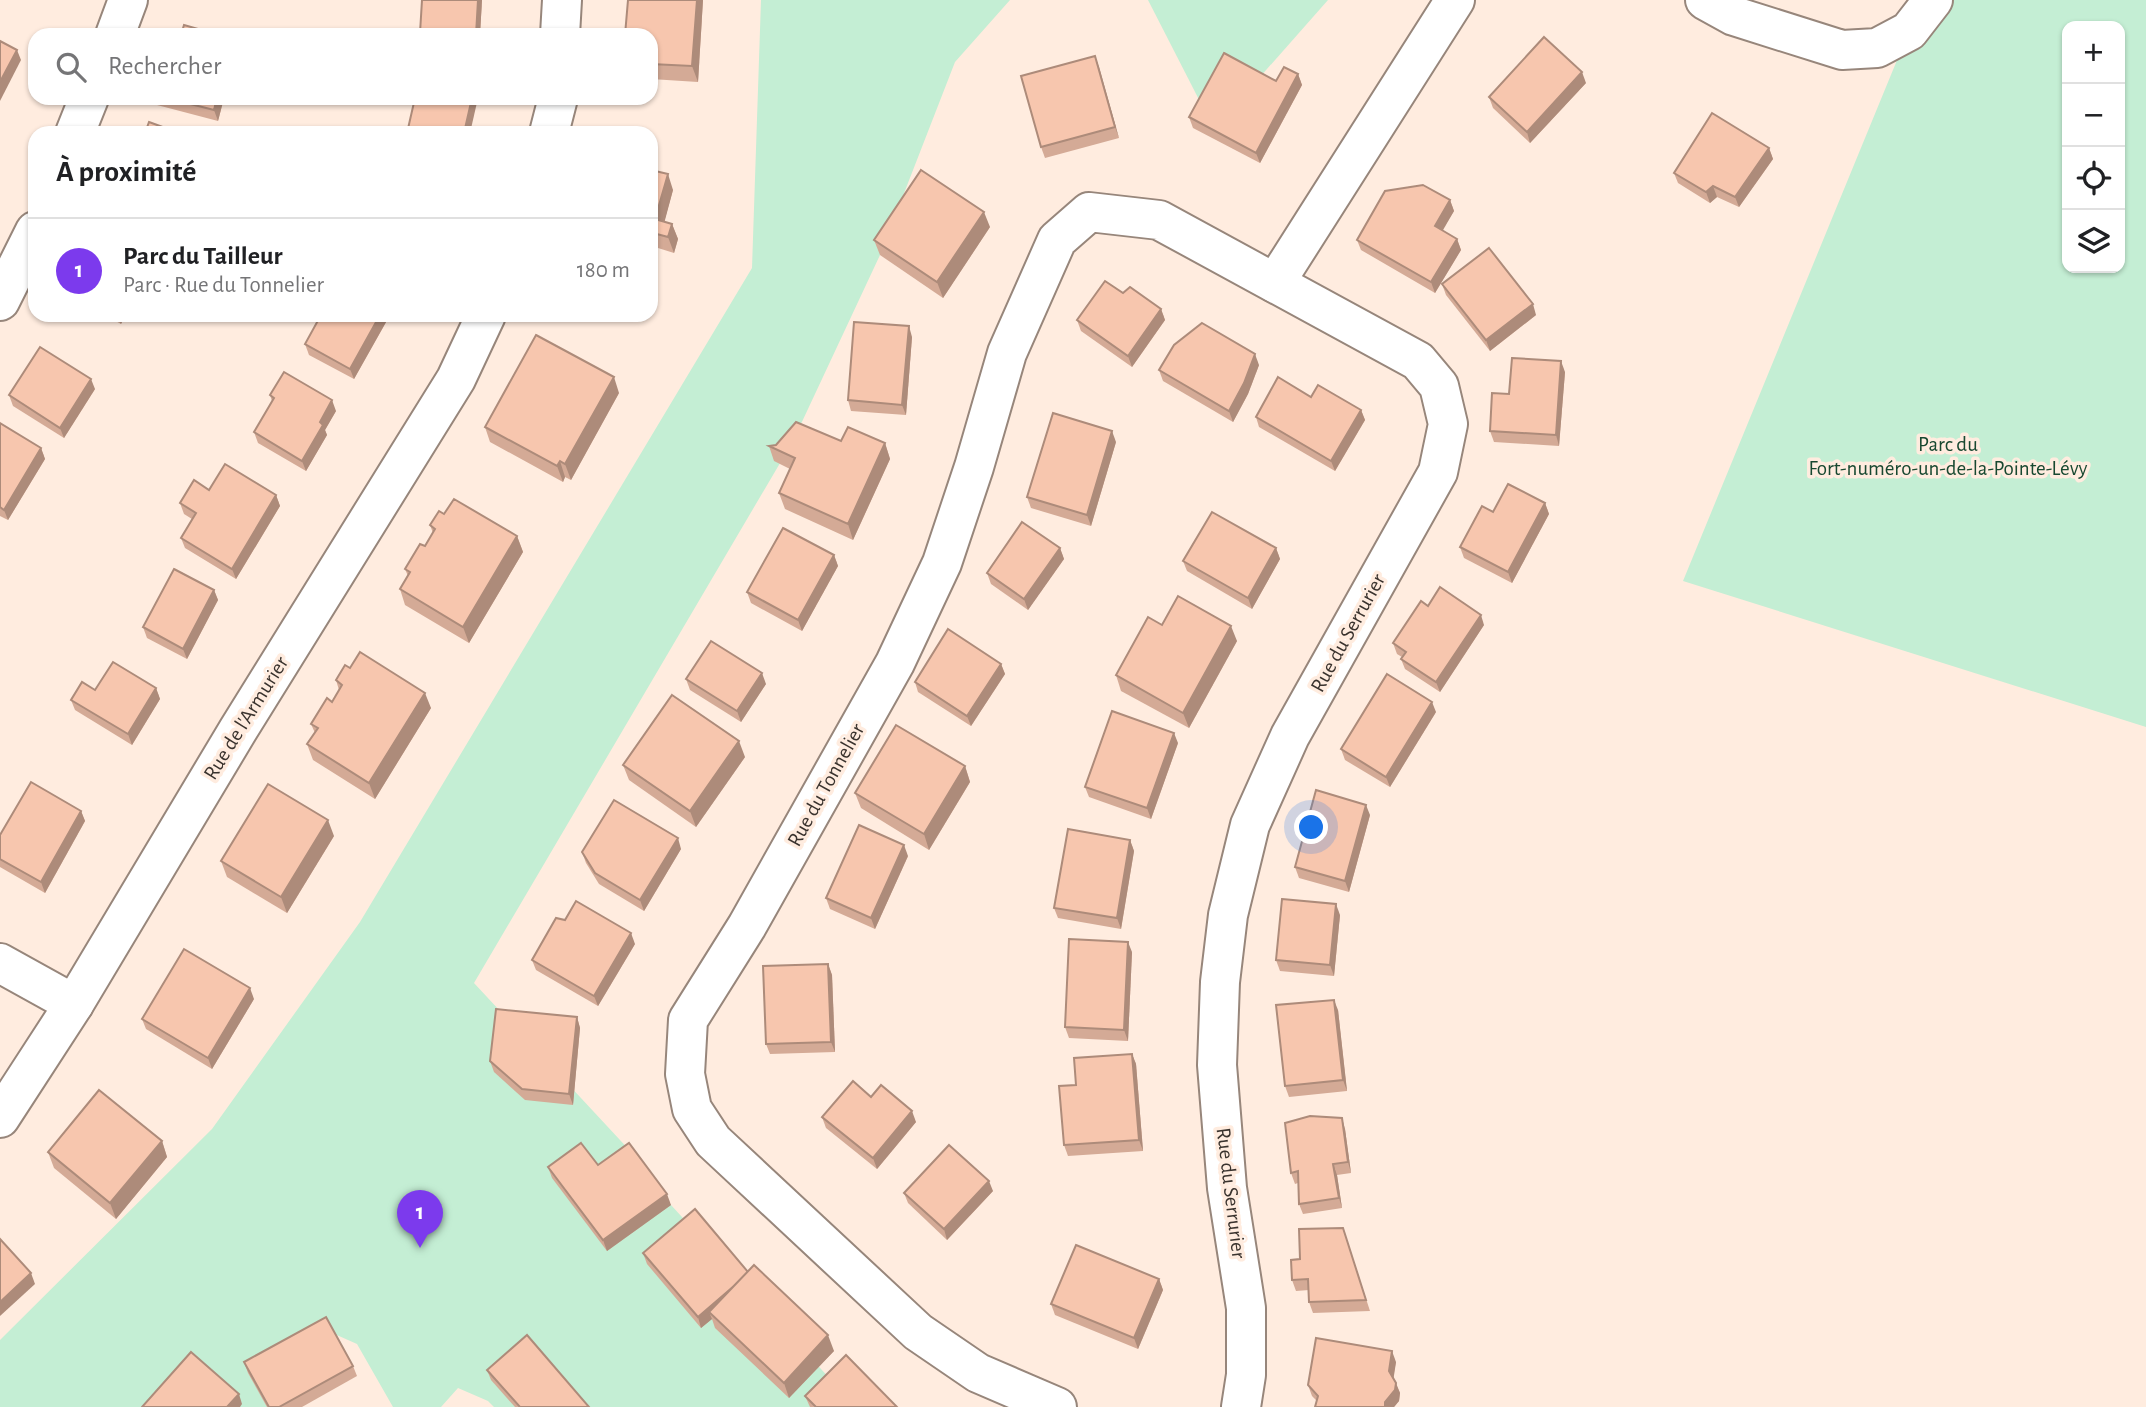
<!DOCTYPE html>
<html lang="fr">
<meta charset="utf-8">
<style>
:root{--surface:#fff;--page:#f6f6f6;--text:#202124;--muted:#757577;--line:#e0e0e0;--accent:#7c3aed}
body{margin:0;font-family:"Alegreya Sans",sans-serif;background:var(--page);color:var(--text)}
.controls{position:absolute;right:21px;top:21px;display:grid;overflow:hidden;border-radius:14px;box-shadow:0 2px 5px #0004}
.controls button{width:63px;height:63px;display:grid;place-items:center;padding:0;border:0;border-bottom:2px solid var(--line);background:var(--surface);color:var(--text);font:35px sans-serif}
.you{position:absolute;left:1312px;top:828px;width:24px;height:24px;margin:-18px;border:5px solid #fff;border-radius:50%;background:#1a73e8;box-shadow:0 0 0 10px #1a73e833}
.badge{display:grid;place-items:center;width:46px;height:46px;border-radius:50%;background:var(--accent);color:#fff;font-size:23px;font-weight:700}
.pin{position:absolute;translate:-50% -58px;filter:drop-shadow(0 2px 4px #0008)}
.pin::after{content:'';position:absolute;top:37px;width:24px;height:21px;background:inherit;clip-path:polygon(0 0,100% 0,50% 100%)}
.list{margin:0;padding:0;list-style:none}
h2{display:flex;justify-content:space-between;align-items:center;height:91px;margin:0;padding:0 28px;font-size:30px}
h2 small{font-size:23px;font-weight:400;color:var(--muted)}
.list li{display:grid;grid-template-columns:46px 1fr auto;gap:21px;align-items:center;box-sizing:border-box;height:105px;padding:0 28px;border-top:2px solid var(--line)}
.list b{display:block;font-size:26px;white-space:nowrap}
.list p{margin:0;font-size:23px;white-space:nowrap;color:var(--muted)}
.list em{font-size:23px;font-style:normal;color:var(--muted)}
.icon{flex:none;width:38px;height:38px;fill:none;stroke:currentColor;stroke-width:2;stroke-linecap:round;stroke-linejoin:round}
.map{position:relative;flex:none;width:2146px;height:1407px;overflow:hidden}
.search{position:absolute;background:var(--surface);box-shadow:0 2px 5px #0004;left:28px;top:28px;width:630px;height:77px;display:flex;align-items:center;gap:18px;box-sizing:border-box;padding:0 24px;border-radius:21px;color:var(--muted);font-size:26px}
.panel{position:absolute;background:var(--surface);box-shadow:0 2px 5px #0004;left:28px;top:126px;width:630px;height:196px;border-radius:21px}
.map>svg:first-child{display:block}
.green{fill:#c4eed4;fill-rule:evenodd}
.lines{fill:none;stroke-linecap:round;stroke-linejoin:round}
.minor-casing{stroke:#97867b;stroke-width:42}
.minor{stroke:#fff;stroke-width:38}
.wall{fill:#d4aa96}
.shaded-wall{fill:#ad8b7a}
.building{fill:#f7c6ae;stroke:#ad8b7a;stroke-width:2}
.labels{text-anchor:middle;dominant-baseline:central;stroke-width:7;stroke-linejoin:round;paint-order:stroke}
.park-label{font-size:21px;fill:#184830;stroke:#ffecdf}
.street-label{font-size:21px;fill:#3a332e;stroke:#ffecdf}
</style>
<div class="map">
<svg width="2146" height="1407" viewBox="0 0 2146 1407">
<rect width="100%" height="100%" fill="#ffecdf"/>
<g class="green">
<path d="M761,0h249l-55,62 -75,193 -87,186 -319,542 159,171 38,51 161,176 44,26h-382l-6,-6 -30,-13 -17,19h-48l-36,-63 -36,-16 -39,79h-282v-67l212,-211 148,-207 392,-654z"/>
<path d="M1148,0h180l-114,129z"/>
<path d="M1933,0h213v727l-463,-146 226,-550zM2067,26h53v242h-53z"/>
</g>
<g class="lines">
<defs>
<g id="minor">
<path d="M1705,0l29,16 108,34 35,-2 32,-17 24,-31"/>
<path d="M115,35l13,-35"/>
<path d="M560,35l2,-35"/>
<path d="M75,133l14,-35"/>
<path d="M549,133l9,-35"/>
<path d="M1275,283l180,-283"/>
<path d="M0,301l35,-70"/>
<path d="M0,963l74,41"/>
<path d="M0,1118l74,-114 164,-274 218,-351 30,-64"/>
<path d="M1057,1407l-79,-34 -60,-41 -205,-191 -21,-32 -7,-35 3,-54 59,-94 148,-263 47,-100 32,-96 33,-114 50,-113 32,-28 70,8 259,141 21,25 9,38 -10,48 -148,264 -40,89 -22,90 -8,67 -3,83 10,123 19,120v67l-5,32"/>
</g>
</defs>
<use href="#minor" class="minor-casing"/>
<use href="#minor" class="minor"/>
</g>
<g class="wall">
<path d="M422,0h60l-2,35h-59z"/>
<path d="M703,0l-5,82 -47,-3v-44z"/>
<path d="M1095,56l24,82 -74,20 -4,-11z"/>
<path d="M1298,74l4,11 -42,78 -67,-35 -4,-11 87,-36z"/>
<path d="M1586,83l-56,60 -37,-35 -4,-11z"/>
<path d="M155,98h69l-6,23 -61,-16z"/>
<path d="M1769,148l4,11 -34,48 -22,-10 -7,6 -32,-20 -4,-10z"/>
<path d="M651,170l22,20 -9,32 8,2 6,15 -4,14 -16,-5 -7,26z"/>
<path d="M1450,200l4,11 -12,19 15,9 4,11 -26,43 -74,-43 -4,-10z"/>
<path d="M990,227l-47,71 -63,-43 -6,-15z"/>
<path d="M1442,284l94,31 -46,36 -44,-56z"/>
<path d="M1123,293l38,16 4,11 -33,47 -51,-36 -4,-11z"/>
<path d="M105,315h20l-4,9z"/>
<path d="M321,315h69l-36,64 -45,-24 -4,-11z"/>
<path d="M912,337l-6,78 -55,-4 -3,-11z"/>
<path d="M1259,365l-11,29 -15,28 -70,-41 -4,-11z"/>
<path d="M1565,372l-6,74 -65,-4 -4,-11z"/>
<path d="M95,389l-31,49 -51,-32 -4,-11z"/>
<path d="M619,393l-48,87 -6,-3 -2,5 -73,-40 -5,-15z"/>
<path d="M270,395l66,16 -11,19 2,5 -21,36 -48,-28 -4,-11 18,-31z"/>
<path d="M1311,397l50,13 4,10 -30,51 -76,-44 -3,-10z"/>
<path d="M0,423l41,25 4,11 -37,61 -8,-4z"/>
<path d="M841,441l44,2 5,16 -37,81 -68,-31 -6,-16 11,-24 -16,-8 -5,-15z"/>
<path d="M1116,442l-25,84 -60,-18 -4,-11z"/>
<path d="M209,490l67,5 4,11 -44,73 -51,-31 -4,-10 11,-19 -8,-5 -4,-11z"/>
<path d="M1545,503l4,11 -37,69 -48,-25 -4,-11 33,-35z"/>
<path d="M444,514l73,22 6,16 -54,91 -64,-38 -5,-16 8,-13 -3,-7 20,-23 8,-13 -3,-8z"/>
<path d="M1060,548l4,11 -36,51 -37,-26 -4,-11z"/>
<path d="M1276,548l4,11 -28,50 -65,-38 -4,-10z"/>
<path d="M834,555l4,11 -36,65 -51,-28 -4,-11z"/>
<path d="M214,590l4,10 -31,59 -40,-21 -4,-11z"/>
<path d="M1428,606l56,19 -44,67 -35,-23 -4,-10 1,-2 -5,-3 -4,-11z"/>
<path d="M1162,625l75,16 -48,87 -68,-37 -5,-16z"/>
<path d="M1001,664l4,10 -34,52 -53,-34 -3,-10z"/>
<path d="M350,668l81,40 -56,91 -62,-39 -6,-16 8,-11 -4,-9 21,-22 7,-12 -3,-10z"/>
<path d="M686,679l80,5 -25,38 -51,-32z"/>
<path d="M156,688l4,11 -28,46 -57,-35 -4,-10 24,-10z"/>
<path d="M1436,712l-46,75 -45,-27 -4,-11z"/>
<path d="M1178,743l-27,76 -62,-22 -4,-10z"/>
<path d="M745,757l-49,70 -67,-47 -6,-15z"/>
<path d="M965,766l5,16 -41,68 -68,-42 -6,-15z"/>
<path d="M81,811l4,10 -40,72 -45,-26v-32z"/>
<path d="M1370,815l-21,77 -50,-14 -4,-11z"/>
<path d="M334,836l-47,77 -60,-36 -6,-16z"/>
<path d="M1130,840l4,11 -13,78 -63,-11 -4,-10z"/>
<path d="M681,849l-37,62 -45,-27 -13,-21 -4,-11z"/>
<path d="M908,856l-33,73 -45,-20 -4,-11z"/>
<path d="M1340,915l-6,61 -54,-5 -4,-11z"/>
<path d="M635,944l-37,62 -62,-36 -4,-10z"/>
<path d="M1132,952l-4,89 -59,-3 -4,-11z"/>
<path d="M828,964l4,11 3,77 -65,2 -4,-10z"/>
<path d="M254,999l-42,70 -66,-40 -4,-10z"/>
<path d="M1338,1010l9,81 -58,6 -4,-11z"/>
<path d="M577,1017l3,11 -7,77 -48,-5 -31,-28 -4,-11z"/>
<path d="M1132,1054l4,10 7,87 -75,5 -4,-11 12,-60z"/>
<path d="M871,1097l45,25 -39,47 -51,-41 -4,-11z"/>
<path d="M1345,1129l6,44 -14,2 5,33 -39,6 -4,-10 -1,-21 -3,1 -4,-11z"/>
<path d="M162,1141l5,16 -51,62 -62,-51 -6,-16z"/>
<path d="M598,1165l73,40 -64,46 -55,-73 -4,-11z"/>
<path d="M993,1191l-46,49 -39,-37 -4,-10z"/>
<path d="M1343,1228l27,83 -57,2 -4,-11v-12l-13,1 -4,-11 8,-21z"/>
<path d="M643,1253l105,19 86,79 -45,47 -74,-70 -3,-9 -11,9 -54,-64z"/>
<path d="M1159,1279l4,11 -25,59 -83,-34 -4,-11z"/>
<path d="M244,1362l109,4 4,10 -55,31h-35l-19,-34z"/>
<path d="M1396,1362l-3,16 7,15 -1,8 -5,6h-79l2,-6 -5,-5 -4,-11z"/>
<path d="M487,1370l102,37h-74l-24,-27z"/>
<path d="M805,1396l92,11h-87z"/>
</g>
<g class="shaded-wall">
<path d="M478,0h4l-2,35h-4z"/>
<path d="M697,0h6l-5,82 -6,-16z"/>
<path d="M17,50l4,10 -21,41v-19z"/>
<path d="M1095,56l4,11 20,71 -4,-11z"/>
<path d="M1582,72l4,11 -56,60 -3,-11z"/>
<path d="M1298,74l4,11 -42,78 -4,-10z"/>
<path d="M217,98h7l-6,23 -4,-11z"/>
<path d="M472,98h6l-8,35h-6z"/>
<path d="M1769,148l4,11 -34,48 -4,-10z"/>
<path d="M668,174l5,16 -12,45 -6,-16z"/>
<path d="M1713,186l4,11 -7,6 -4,-11z"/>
<path d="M1450,200l4,11 -15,26 -4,-11z"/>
<path d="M984,212l6,15 -47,71 -6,-16z"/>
<path d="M672,224l6,15 -4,14 -6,-16z"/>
<path d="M653,233l5,15 -7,26v-35z"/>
<path d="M1457,239l4,11 -26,43 -4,-11z"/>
<path d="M1533,304l3,11 -46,36 -4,-11z"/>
<path d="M1161,309l4,11 -33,47 -4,-11z"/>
<path d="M117,315h8l-4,9z"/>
<path d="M380,315h10l-36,64 -4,-10z"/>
<path d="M909,326l3,11 -6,78 -4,-10z"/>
<path d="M1255,354l4,11 -11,29 -15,28 -4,-11z"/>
<path d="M1561,361l4,11 -6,74 -3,-11z"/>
<path d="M614,377l5,16 -48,87 -6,-16z"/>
<path d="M91,379l4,10 -31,49 -4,-10z"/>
<path d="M332,400l4,11 -11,19 2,5 -21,36 -4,-10 18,-39z"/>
<path d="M1361,410l4,10 -30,51 -4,-10z"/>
<path d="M1112,431l4,11 -25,84 -4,-11z"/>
<path d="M885,443l5,16 -37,81 -5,-16z"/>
<path d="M41,448l4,11 -37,61 -4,-10z"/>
<path d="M560,461l5,16 -2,5 -6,-16z"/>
<path d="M276,495l4,11 -44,73 -4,-10z"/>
<path d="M1545,503l4,11 -37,69 -4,-11z"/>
<path d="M517,536l6,16 -54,91 -6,-16z"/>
<path d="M1060,548l4,11 -36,51 -4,-11z"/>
<path d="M1276,548l4,11 -28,50 -4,-11z"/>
<path d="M834,555l4,11 -36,65 -4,-11z"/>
<path d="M214,590l4,10 -31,59 -4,-10z"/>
<path d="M1481,615l3,10 -44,67 -4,-10z"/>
<path d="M1231,626l6,15 -48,87 -6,-15z"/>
<path d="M1001,664l4,10 -34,52 -4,-10z"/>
<path d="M762,673l4,11 -25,38 -4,-11z"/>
<path d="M156,688l4,11 -28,46 -4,-11z"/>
<path d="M425,693l6,15 -56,91 -6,-16z"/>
<path d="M1432,702l4,10 -46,75 -4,-10z"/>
<path d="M1174,733l4,10 -27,76 -4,-11z"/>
<path d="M739,741l6,16 -49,70 -6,-16z"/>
<path d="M965,766l5,16 -41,68 -5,-16z"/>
<path d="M1366,805l4,10 -21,77 -4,-11z"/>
<path d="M81,811l4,10 -40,72 -4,-11z"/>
<path d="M328,820l6,16 -47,77 -6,-16z"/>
<path d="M678,838l3,11 -37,62 -4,-11z"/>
<path d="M1130,840l4,11 -13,78 -4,-11z"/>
<path d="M904,845l4,11 -33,73 -4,-11z"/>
<path d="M1336,904l4,11 -6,61 -4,-11z"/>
<path d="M631,933l4,11 -37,62 -4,-10z"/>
<path d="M1128,942l4,10 -4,89 -4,-11z"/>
<path d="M828,964l4,11 3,77 -4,-10z"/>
<path d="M250,988l4,11 -42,70 -4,-11z"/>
<path d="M1334,1000l4,10 9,81 -4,-11z"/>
<path d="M577,1017l3,11 -7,77 -4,-11z"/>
<path d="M1132,1054l4,10 7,87 -4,-11z"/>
<path d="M912,1111l4,11 -39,47 -4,-11z"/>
<path d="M1342,1118l3,11 6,44 -3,-11z"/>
<path d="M162,1141l5,16 -51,62 -6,-16z"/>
<path d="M1333,1164l4,11 5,33 -3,-10z"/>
<path d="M989,1181l4,10 -46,49 -3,-11z"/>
<path d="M667,1194l4,11 -64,46 -4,-11z"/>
<path d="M31,1273l4,11 -35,32v-14z"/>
<path d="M750,1273l-41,39 3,7 -11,9 -3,-11z"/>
<path d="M1159,1279l4,11 -25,59 -4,-11z"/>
<path d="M828,1335l6,16 -45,47 -5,-15z"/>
<path d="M1392,1351l4,11 -3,20 -4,-11z"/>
<path d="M1396,1383l4,10 -1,8 -5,6h-9v-5z"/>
<path d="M239,1394l3,10 -2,3h-13z"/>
</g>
<g class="building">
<path d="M422,0h56l-2,35 -56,-2z"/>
<path d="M628,0h69l-5,66 -41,-2v-29h-26z"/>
<path d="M184,25l35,10h-38z"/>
<path d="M1544,37l38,35 -55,60 -38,-35z"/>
<path d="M0,41l17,9 -17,32z"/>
<path d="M1224,53l52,28 8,-14 14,7 -42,79 -67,-36z"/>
<path d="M1095,56l20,71 -74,20 -20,-71z"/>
<path d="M167,98h50l-3,12z"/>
<path d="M415,98h57l-8,35h-57z"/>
<path d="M1712,113l57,35 -34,49 -22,-11 -7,6 -32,-19z"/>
<path d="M149,122l30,11h-34z"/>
<path d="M651,170l17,4 -13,45 17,5 -4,13 -15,-4 -2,6z"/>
<path d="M921,170l63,42 -47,70 -63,-42z"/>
<path d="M1423,185l27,15 -15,26 22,13 -26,43 -74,-42 28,-49z"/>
<path d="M1489,248l44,56 -47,36 -44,-56z"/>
<path d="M1105,281l18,12 7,-6 31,22 -33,47 -51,-36z"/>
<path d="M321,315h59l-30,54 -45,-25z"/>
<path d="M854,322l55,4 -7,79 -54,-5z"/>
<path d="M1202,323l53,31 -11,29 -15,28 -70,-41 15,-25z"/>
<path d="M536,335l78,42 -49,87 -5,-3 -3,5 -72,-39z"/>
<path d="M40,347l51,32 -31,49 -51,-33z"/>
<path d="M1512,358l49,3 -5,74 -66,-4 2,-38 17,1z"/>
<path d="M284,372l48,28 -12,22 3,3 -21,36 -48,-29 20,-34 -4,-3z"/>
<path d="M1278,377l33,20 7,-12 43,25 -30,51 -75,-44z"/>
<path d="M1053,413l59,18 -25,84 -60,-18z"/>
<path d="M796,422l45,19 7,-14 37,16 -37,81 -69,-31 16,-35 -26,-12 7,-1z"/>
<path d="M0,423l41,25 -37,62 -4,-3z"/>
<path d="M225,464l51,31 -44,74 -51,-31 15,-25 -16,-10 14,-23 15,10z"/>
<path d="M1508,484l37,19 -37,69 -48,-25 22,-41 11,6z"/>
<path d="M454,499l63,37 -54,91 -63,-38 10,-17 -5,-3 15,-25 5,2 10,-17 -5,-4 9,-14 5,3z"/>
<path d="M1212,512l64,36 -28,50 -65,-37z"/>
<path d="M1022,522l38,26 -36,51 -37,-26z"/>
<path d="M783,528l51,27 -36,65 -51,-28z"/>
<path d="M174,569l40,21 -31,59 -40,-22z"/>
<path d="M1440,587l41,28 -45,67 -35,-23 5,-7 -13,-9 28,-42 7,5z"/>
<path d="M1178,596l53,30 -48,87 -67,-38 32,-58 14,8z"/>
<path d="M948,629l53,35 -34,52 -52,-34z"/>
<path d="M711,641l51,32 -25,38 -51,-32z"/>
<path d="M360,652l65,41 -56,90 -62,-39 11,-16 -7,-4 16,-26 5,4 10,-17 -6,-5 9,-15 5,3z"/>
<path d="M113,662l43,26 -28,46 -57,-34 11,-18 13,8z"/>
<path d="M1387,674l45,28 -46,75 -45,-28z"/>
<path d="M672,695l67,46 -49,70 -67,-46z"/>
<path d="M1112,711l62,22 -27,75 -62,-21z"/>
<path d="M896,725l69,41 -41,68 -69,-41z"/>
<path d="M31,782l50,29 -40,71 -41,-23v-24z"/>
<path d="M268,784l60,36 -47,77 -60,-36z"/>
<path d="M1316,790l50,15 -21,76 -50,-14z"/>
<path d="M614,800l64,38 -38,62 -45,-27 -13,-21z"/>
<path d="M859,825l45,20 -33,73 -45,-20z"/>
<path d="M1068,829l62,11 -13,78 -63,-10z"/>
<path d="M1282,899l54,5 -6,61 -54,-5z"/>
<path d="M576,901l55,32 -37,63 -62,-36 24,-42 9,2z"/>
<path d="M1069,939l59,3 -4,88 -59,-3z"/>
<path d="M184,949l66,39 -42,70 -66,-39z"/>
<path d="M828,964l3,78 -65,2 -3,-78z"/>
<path d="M1334,1000l9,80 -58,6 -9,-81z"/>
<path d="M496,1009l81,8 -8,77 -47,-5 -32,-28z"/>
<path d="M1132,1054l7,86 -75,5 -5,-59 17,-1 -2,-27z"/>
<path d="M853,1081l18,16 10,-12 31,26 -39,47 -51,-41z"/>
<path d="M99,1090l63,51 -52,62 -62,-51z"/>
<path d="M1310,1116l32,2 6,44 -15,2 6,34 -40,6 -1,-33 -7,2 -6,-50z"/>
<path d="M581,1143l17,22 31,-22 38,51 -64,46 -55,-73z"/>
<path d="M949,1145l40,36 -45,48 -40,-36z"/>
<path d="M695,1209l53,63 -14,14 -36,31 -55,-64z"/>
<path d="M1343,1228l23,72 -57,2 -1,-23 -16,1 -1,-20 9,-1 -1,-30z"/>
<path d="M0,1239l31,34 -31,29z"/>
<path d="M1076,1245l83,34 -25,59 -83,-34z"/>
<path d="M754,1265l74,70 -44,48 -75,-71z"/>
<path d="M326,1317l27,49 -74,41h-10l-25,-45z"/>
<path d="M527,1335l62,72h-69l-33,-37z"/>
<path d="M1316,1338l76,13 -3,20 7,12 -1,7 -10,12v5h-70l3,-11 -10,-11z"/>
<path d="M191,1352l48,42 -12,13h-85z"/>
<path d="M846,1355l51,52h-81l-11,-11z"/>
</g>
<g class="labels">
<g class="park-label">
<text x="1948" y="444">Parc du<tspan x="1948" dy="24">Fort-numéro-un-de-la-Pointe-Lévy</tspan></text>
</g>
<g class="street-label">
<text transform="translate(1348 633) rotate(-61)">Rue du Serrurier</text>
<text transform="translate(246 718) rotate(-58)">Rue de l'Armurier</text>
<text transform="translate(826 785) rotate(-61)">Rue du Tonnelier</text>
<text transform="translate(1231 1193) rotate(83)">Rue du Serrurier</text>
</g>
</g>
</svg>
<div class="controls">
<button>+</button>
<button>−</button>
<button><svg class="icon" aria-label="locate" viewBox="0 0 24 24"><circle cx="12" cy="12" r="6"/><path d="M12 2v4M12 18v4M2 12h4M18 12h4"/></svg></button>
<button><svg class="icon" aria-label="layers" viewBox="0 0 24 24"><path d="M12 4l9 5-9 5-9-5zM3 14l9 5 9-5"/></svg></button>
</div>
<div class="you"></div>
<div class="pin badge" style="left:420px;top:1248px">1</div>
<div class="search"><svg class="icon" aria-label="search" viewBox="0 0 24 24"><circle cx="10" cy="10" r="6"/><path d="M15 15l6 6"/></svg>Rechercher</div>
<section class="panel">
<h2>À proximité<small></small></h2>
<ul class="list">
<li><span class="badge">1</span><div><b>Parc du Tailleur</b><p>Parc · Rue du Tonnelier</p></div><em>180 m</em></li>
</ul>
</section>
</div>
